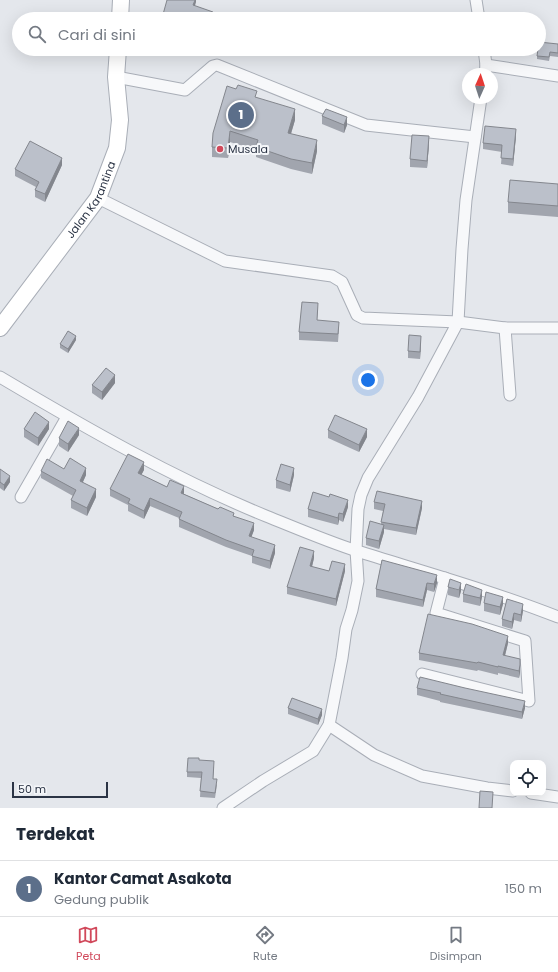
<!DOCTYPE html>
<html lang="id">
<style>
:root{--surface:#fff;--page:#f6f6f7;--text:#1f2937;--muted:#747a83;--line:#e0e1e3;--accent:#d1495b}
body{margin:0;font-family:Poppins,sans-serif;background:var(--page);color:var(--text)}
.controls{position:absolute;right:12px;bottom:12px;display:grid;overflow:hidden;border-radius:8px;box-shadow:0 4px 16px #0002}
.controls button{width:36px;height:36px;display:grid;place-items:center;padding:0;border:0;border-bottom:1px solid var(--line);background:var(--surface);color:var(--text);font:20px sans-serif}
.compass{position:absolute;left:462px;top:68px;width:36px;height:36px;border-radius:50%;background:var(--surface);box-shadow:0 4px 16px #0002;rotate:3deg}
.scale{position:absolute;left:12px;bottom:10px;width:96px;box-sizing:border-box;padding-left:4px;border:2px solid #2b3445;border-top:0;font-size:11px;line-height:14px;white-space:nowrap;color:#2b3445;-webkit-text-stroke:3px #f4f6f9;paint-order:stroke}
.you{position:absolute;left:368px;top:380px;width:14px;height:14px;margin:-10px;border:3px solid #fff;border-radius:50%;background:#1a73e8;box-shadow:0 0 0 6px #1a73e833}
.badge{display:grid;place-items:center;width:26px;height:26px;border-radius:50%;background:var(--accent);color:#fff;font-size:13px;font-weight:700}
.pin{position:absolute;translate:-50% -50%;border:2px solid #fff;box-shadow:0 1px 4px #0006}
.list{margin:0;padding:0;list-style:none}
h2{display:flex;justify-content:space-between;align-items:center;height:52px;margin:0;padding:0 16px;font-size:17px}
h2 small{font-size:13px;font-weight:400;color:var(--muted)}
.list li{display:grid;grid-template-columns:26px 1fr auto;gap:12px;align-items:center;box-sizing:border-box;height:56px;padding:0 16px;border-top:1px solid var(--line)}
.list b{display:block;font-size:15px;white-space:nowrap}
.list p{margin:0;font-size:13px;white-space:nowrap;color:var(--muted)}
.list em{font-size:13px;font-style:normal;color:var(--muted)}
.icon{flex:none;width:22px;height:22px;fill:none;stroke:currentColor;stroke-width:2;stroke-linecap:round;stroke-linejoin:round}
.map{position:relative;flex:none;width:558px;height:808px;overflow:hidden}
.search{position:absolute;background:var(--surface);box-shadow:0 4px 16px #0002;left:12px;right:12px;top:12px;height:44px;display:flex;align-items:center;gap:10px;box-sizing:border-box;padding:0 14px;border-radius:22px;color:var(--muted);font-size:15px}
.sheet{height:108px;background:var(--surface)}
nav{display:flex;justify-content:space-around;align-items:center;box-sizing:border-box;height:56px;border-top:1px solid var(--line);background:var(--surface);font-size:11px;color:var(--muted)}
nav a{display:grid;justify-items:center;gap:2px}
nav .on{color:var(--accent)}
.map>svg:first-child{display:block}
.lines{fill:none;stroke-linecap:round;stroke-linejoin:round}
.street-casing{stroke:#a9aeb7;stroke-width:13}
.secondary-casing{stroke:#a9aeb7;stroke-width:18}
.street{stroke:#f7f8fa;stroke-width:11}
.secondary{stroke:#fff;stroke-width:16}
.wall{fill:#a1a5ae}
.shaded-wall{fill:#83868d}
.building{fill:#bbc0ca;stroke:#83868d}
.poi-dot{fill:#d1495b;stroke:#f4f6f9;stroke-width:1.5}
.labels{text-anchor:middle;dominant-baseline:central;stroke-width:4;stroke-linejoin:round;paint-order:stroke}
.poi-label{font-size:11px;fill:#2b3445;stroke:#f4f6f9;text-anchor:start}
.street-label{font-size:11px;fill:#2b3445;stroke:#f4f6f9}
</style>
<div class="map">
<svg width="558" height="808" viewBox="0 0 558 808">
<rect width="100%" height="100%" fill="#e4e7ec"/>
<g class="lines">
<defs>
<g id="street">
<path d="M476,0l3,19"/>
<path d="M484,49l2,16 -1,9"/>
<path d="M486,65l72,11"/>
<path d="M116,77l69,13 28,-24 4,-1 149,60 109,12"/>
<path d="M98,198l127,63 107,15 10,6 15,33 6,3 95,4 47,6h53"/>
<path d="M505,328l5,67"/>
<path d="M0,377c86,51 173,101 266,139 30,12 60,25 91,35 67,21 135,40 201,66"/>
<path d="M21,497l46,-80"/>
<path d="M422,674l107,27 -4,-60 -89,-28 9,-35"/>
<path d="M329,725l45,30 48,21 65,12 26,3"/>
<path d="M531,793l27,4"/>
<path d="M223,808l40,-27 50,-30 16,-26 13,-67 4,-29 6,-19 6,-29 -2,-31 2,-41 3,-14 7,-17 50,-81 40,-75 4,-73 4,-49 15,-102"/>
</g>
<g id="secondary">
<path d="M120,19l1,-19"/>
<path id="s1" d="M0,328l98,-130 19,-50 3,-28 -4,-43 2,-28"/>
</g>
</defs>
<use href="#street" class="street-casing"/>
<use href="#secondary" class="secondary-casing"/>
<use href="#street" class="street"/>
<use href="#secondary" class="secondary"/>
</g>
<g class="wall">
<path d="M558,44v13l-8,-1 -1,5 -12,-2v-3z"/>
<path d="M212,49h11l-1,3z"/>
<path d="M257,98l38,22 -4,14 26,17 -5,23 -21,-5 -35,-12v-7l-26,-8 -2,16 -16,-1v-10z"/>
<path d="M322,116l25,9 -3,8 -22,-9z"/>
<path d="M516,136l-3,30 -12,-2 1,-12 -19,-3v-6z"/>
<path d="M429,144l-2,24 -17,-1v-8z"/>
<path d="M62,165l-17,37 -10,-5v-7l1,-3 -21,-11v-7z"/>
<path d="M558,184v33l-50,-4v-11z"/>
<path d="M318,310l-1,10 22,9 -1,13 -39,-2v-8z"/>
<path d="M76,340l-8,13 -8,-5v-4z"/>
<path d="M421,344l-1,15 -12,-1v-7z"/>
<path d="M115,383l-13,17 -10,-7v-8z"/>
<path d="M24,429h25l-11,17 -14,-9z"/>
<path d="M328,430l39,7 -8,15 -31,-14z"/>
<path d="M79,435l-11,17 -9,-6v-8z"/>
<path d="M0,469l10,13 -6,9 -4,-3z"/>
<path d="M64,469l22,6 -3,7 13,15 -9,19 -16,-8v-8l2,-4 -32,-18v-7z"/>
<path d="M144,470l-3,5 26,12 17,6v1l50,22 20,14 -3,7 24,16 -5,16 -18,-6v-7l-26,-9 -47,-20v-9l-29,-12 -6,13 -16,-8v-6l-18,-9v-7z"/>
<path d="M294,475l-4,17 -14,-4v-8z"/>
<path d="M374,502l48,6 -6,27 -32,-6v3l-5,17 -13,-4v-7l15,-14 2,-13 -9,-2z"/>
<path d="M348,507l-5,15 -4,-2 -1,5 -30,-8v-8z"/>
<path d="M314,558l-2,9 17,4h16l-9,35 -49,-12v-7z"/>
<path d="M382,560l55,23 -3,9 -7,-2 -4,17 -47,-10v-8z"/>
<path d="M448,587l13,4 -2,7 -11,-3z"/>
<path d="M463,594l19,3 -2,9 -17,-4z"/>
<path d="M507,599l16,12 -2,11 -7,-2 -2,9 -10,-3v-7z"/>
<path d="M484,603l19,1 -3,11 -16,-4z"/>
<path d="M508,643l-3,13 15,3v13l-1,6 -21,-5v2l-20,-5 -1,1 -58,-11v-7z"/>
<path d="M417,688l108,20 -3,11 -82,-17v-1l-23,-6z"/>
<path d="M288,708l34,7 -4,10 -30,-11z"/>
<path d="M199,760l15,7 -1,12 4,6 -2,13 -15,-1 1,-19 -14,-1v-5z"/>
</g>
<g class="shaded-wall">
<path d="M195,0h1v2l-3,11v-8z"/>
<path d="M213,12v7h-2z"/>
<path d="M295,109v11l-7,23v-10z"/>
<path d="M347,117v8l-3,8v-8z"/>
<path d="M516,129v7l-3,30v-7z"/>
<path d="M230,131v11l-2,16v-10z"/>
<path d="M429,136v8l-2,24v-7z"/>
<path d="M317,140v11l-5,23v-11z"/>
<path d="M62,158v7l-17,37v-8z"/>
<path d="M76,336v4l-8,13v-4z"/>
<path d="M421,336v8l-1,15v-7z"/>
<path d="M115,375v8l-13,17v-8z"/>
<path d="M49,422v7l-11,17v-8z"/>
<path d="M79,428v7l-11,17v-8z"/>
<path d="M367,429v8l-8,15v-7z"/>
<path d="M144,462v8l-6,11v-8z"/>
<path d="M86,468v7l-6,13v-7z"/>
<path d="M294,468v7l-4,17v-7z"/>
<path d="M10,476v6l-6,9v-6z"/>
<path d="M184,486v7l-3,7v-7z"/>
<path d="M96,489v8l-9,19v-8z"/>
<path d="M150,498v8l-6,13v-8z"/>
<path d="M348,500v7l-5,15v-8z"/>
<path d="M422,501v7l-6,27v-7z"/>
<path d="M339,513v7l-1,5v-7z"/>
<path d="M254,523v7l-5,14v-8z"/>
<path d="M384,525v7l-5,17v-8z"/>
<path d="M275,545v8l-5,16v-8z"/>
<path d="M314,551v7l-4,16v-8z"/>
<path d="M345,564v7l-9,35v-7z"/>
<path d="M437,575v8l-3,9v-8z"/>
<path d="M427,583v7l-4,17v-7z"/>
<path d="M461,583v8l-2,7v-8z"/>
<path d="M482,590v7l-2,9v-8z"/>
<path d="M503,597v7l-3,11v-8z"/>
<path d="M523,604v7l-2,11v-7z"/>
<path d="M514,613v7l-2,9v-7z"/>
<path d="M508,636v7l-5,20v-8z"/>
<path d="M520,665v7l-1,6v-7z"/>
<path d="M525,701v7l-3,11v-7z"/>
<path d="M322,709v6l-4,10v-6z"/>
</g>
<g class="building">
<path d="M167,0h28l-2,5 20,7 -2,7h-78v-3l29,2z"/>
<path d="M539,42l19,2v9l-8,-1 -1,5 -12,-1 1,-7h1z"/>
<path d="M238,85l19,6 -2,6 40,12 -7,24 29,7 -5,23 -21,-4 -35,-12 2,-7 -28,-9 -2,17 -16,-1 1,-14 14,-47 9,3z"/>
<path d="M326,109l21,8 -3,8 -22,-9z"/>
<path d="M485,126l31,3 -3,30 -12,-1 1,-13 -19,-2z"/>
<path d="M412,135l17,1 -2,25 -17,-2z"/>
<path d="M30,141l32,17 -17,36 -10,-4 4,-8 -24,-13z"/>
<path d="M510,180l48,4v22l-50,-4z"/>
<path d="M302,302l16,1 -1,17 22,2 -1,12 -39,-2z"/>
<path d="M68,331l8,5 -8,13 -8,-5z"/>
<path d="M409,335l12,1 -1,16 -12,-1z"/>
<path d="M106,368l9,7 -13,17 -10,-7z"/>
<path d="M35,412l14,10 -11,16 -14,-9z"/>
<path d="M335,415l32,14 -8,16 -31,-15z"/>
<path d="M68,421l11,7 -11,16 -9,-6z"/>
<path d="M128,454l16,8 -6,11 29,14 3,-7 14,6 -3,7 37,16 2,-2 14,6 -1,3 21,7 -5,13 26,9 -5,16 -18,-5 2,-6 -28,-10 -47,-21 3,-7 -32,-14 -6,13 -16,-8 2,-4 -20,-10z"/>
<path d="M70,458l16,10 -6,13 16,8 -9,19 -16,-8 5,-10 -35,-19 6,-12 17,10z"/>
<path d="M281,464l13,4 -4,17 -14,-5z"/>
<path d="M0,469l10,7 -6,9 -4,-3z"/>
<path d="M377,491l45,10 -6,27 -35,-6 4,-18 -11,-2z"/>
<path d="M313,492l16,5 1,-3 18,6 -5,14 -4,-1 -1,5 -30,-9z"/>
<path d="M370,521l14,4 -5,16 -13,-3z"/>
<path d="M300,547l14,4 -4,15 19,5 3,-10 13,3 -9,35 -49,-12z"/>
<path d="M382,560l55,15 -3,9 -7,-1 -4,17 -47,-11z"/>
<path d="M450,579l11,4 -2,7 -11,-3z"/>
<path d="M466,584l16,6 -2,8 -17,-4z"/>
<path d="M486,592l17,5 -3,10 -16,-4z"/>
<path d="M507,599l16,5 -2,11 -7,-2 -2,9 -10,-3z"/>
<path d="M428,614l44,10 36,12 -5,19 17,4v6l-1,6 -21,-5v1l-20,-5 -1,1 -58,-10z"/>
<path d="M420,677l45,11 60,13 -3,11 -82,-18 1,-1 -24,-5z"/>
<path d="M292,698l30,11 -4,10 -30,-11z"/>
<path d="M188,758h11v2l15,1 -1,18h4l-2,14 -15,-2 2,-19h-15z"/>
<path d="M480,791l13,1 -1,16h-13z"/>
</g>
<circle class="poi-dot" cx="220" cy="149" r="4"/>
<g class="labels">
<g class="poi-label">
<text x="228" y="149">Musala</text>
</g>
<g class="street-label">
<text stroke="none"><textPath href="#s1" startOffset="158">Jalan Karantina</textPath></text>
</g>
</g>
</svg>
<div class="controls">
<button><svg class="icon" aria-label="locate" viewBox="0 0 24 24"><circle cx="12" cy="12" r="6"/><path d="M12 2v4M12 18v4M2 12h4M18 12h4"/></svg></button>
</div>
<svg class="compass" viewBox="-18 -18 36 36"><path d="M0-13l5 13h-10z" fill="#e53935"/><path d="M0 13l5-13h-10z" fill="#747a83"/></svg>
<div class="scale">50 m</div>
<div class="you"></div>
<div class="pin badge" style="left:241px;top:115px;background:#5c6f8a">1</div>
<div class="search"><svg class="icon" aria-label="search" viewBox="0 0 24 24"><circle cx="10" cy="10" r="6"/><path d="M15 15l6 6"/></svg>Cari di sini</div>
</div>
<section class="sheet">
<h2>Terdekat<small></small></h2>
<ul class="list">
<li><span class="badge" style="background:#5c6f8a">1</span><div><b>Kantor Camat Asakota</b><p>Gedung publik</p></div><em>150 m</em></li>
</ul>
</section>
<nav>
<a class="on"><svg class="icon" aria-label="map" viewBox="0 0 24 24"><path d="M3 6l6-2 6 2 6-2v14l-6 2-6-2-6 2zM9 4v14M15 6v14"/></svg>Peta</a>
<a><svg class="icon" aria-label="directions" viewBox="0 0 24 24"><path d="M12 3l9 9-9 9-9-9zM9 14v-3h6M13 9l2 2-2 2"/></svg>Rute</a>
<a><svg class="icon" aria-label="saved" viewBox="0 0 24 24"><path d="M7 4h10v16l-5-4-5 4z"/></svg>Disimpan</a>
</nav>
